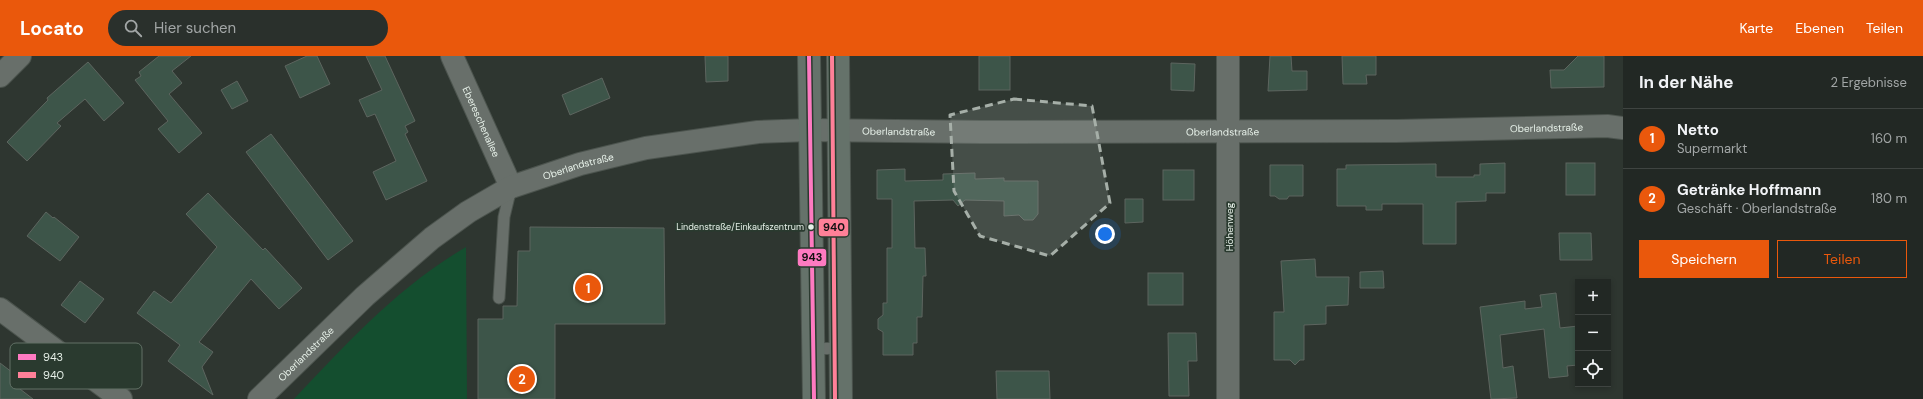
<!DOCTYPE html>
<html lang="de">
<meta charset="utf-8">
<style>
:root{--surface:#222824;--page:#2a302c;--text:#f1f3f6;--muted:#a2a6a6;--line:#3f4441;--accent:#ea580c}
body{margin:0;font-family:"DM Sans",sans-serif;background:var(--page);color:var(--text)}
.controls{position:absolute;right:12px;bottom:12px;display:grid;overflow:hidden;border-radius:0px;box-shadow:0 2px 6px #0003}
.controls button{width:36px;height:36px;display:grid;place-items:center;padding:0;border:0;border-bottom:1px solid var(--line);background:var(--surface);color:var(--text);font:20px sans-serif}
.you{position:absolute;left:1105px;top:178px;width:14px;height:14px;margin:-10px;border:3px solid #fff;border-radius:50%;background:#1a73e8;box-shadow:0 0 0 6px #1a73e833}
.badge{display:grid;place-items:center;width:26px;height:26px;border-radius:50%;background:var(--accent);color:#fff;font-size:13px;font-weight:700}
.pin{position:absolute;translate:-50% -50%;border:2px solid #fff;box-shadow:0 1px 4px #0006}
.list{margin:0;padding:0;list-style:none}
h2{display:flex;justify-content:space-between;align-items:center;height:52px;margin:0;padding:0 16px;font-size:17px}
h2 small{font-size:13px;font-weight:400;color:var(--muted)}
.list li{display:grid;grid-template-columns:26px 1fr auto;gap:12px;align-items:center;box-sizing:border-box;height:60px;padding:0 16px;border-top:1px solid var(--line)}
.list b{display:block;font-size:15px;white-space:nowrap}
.list p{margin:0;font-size:13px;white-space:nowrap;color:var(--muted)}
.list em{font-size:13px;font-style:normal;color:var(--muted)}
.actions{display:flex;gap:8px;padding:12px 16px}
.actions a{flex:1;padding:9px 0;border:1px solid var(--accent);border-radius:0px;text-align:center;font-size:14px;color:var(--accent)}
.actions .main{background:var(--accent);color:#fff}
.icon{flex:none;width:22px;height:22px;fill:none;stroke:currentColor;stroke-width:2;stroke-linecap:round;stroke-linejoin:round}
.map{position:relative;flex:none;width:1623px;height:343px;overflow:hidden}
header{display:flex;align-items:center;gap:24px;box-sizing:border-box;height:56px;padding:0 20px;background:var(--accent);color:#fff}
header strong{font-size:19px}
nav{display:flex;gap:22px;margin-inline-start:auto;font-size:14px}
.search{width:280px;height:36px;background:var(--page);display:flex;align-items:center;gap:10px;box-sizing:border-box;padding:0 14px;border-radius:22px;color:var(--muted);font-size:15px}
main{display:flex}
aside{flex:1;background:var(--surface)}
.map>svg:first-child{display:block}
.green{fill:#144e2f}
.building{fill:#3d5549;stroke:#5d655f}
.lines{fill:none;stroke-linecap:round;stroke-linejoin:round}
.lane-casing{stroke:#4c544e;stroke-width:13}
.street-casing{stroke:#4c544e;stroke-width:24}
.secondary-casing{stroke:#4c544e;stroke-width:24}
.lane{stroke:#686f6a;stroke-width:11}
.street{stroke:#686f6a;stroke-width:22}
.secondary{stroke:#65726a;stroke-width:22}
.bus-1-casing{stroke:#2a3a2f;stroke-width:7}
.bus-2-casing{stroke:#2a3a2f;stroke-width:7}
.bus-1{stroke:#fe7ac1;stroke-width:4}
.bus-2{stroke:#ff8098;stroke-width:4}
.marked{fill:#a6afa8;fill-opacity:0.2;stroke:#a6afa8;stroke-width:3;stroke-dasharray:8 5;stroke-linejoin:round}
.bus-dot{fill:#e6f0e8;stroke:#2a3a2f;stroke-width:1.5}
.labels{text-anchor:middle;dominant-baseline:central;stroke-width:3.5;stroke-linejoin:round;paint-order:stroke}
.bus-label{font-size:9px;fill:#e6f0e8;stroke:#2a3a2f;text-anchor:end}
.street-label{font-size:10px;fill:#e6f0e8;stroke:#2a3a2f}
.key{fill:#2a3a2f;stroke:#627166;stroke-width:1}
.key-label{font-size:11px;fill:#e6f0e8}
.line-badge{stroke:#2a3a2f;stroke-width:1.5}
.pale-badge-label{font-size:11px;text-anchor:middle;font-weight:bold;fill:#111}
</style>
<header>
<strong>Locato</strong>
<div class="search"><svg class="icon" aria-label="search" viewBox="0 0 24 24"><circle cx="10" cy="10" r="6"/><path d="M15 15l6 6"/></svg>Hier suchen</div>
<nav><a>Karte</a><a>Ebenen</a><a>Teilen</a></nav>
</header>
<main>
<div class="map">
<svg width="1623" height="343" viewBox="0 0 1623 343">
<rect width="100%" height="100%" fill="#2e3630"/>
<path class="green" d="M466,191l1,152h-173c52,-55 105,-113 172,-152z"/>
<g class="building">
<path d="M159,0h32l-19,15 10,12 -13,11 33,39 -23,20 -21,-24 10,-8 -33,-41 6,-4 -2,-4z"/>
<path d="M307,0h10l13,28 -30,14 -15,-32z"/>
<path d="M366,0h19l30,65 -10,5 3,6 -3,2 22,47 -41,19 -13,-28 23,-11 -21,-47 -8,3 -8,-17 23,-10z"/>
<path d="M705,0h23v25l-22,1z"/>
<rect x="979" y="0" width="31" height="34"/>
<path d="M1270,0h21l1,15h15v19l-39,1z"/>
<path d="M1342,0h34v19h-10l1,9h-24z"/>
<path d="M1578,0h26v31l-53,1 -1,-18h14z"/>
<path d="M88,6l36,41 -20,18 -19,-22 -28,24 4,3 -34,35 -20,-19 41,-42 -1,-2z"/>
<path d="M1171,7l24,1 -1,27 -23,-1z"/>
<path d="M602,22l8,20 -40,17 -8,-20z"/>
<path d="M237,25l11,20 -16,8 -11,-19z"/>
<path d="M271,78l82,107 -25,19 -82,-108z"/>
<path d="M1505,107v30h-19v8l-30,1v42h-33v-40h-41v6h-16v-4h-29v-37h9v-4l90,-1v13h38v-2h6v-11z"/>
<rect x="1566" y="107" width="29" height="32"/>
<path d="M1270,109h33v31h-14l-2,3h-8l-4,-3h-5z"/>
<path d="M905,113v12l38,-1v-6l32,-1v6l29,-1v3h34v33l-5,6h-9l-5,-5 -15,1v-15l-39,-1 -7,6 -5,-6 -39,1 1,47h10l1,28h-3l-1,41h-5v26h-4v12h-30v-23l-5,-3v-10l5,-4v-12h4v-55h5v-49h-15v-29z"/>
<rect x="1163" y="114" width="31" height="30"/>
<path d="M208,137l55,57 2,-2 37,40 -23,21 -28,-30 -52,63 14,10 -11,15 11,28 -45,-34 12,-16 -43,-32 17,-22 17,12 46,-56 -31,-33z"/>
<path d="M1125,143h18v23l-18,1z"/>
<path d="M46,156l7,6 1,-1 25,20 -19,24 -33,-25z"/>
<path d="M530,171l134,1 1,96h-110v75h-77v-80h25v-13h14l1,-55h12z"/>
<path d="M1559,177h32l1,27h-32z"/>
<path d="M1315,203l1,18h33l-1,28 -22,1v18l-22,1v35h-4l-5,5 -5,-5h-16v-48h10l-3,-51z"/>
<path d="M1383,215l1,17h-24v-16z"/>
<rect x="1148" y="217" width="35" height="32"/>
<path d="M80,225l24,18 -19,24 -24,-18z"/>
<path d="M1556,237l4,35 18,-2v39l-11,1 1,10 -19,2 -5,-49 -44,6 3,33 10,-2 4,32 -26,1 -11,-92 45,-6v8l17,-2 -2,-12z"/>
<path d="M1168,277h28l1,28h-9l1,35h-20z"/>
<path d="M0,307l25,19 -5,7 13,10h-33z"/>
<path d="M996,315h53l1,28h-53z"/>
</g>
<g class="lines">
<defs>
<g id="lane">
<path d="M499,242l5,-81 7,-29"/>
<path d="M813,293l27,-1"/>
</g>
<g id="street">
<path id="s1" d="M452,0l59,131"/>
<path d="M0,20l20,-20"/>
<path d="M0,253l121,90"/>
<path id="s2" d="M259,343l106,-103 67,-58 36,-26 43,-25 69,-23 66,-16 112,-16 52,-2 172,2 415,-1 210,-5 16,2"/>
<path d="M1228,343v-343"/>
</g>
<g id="secondary">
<path d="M809,0l5,343"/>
<path d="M838,0l3,343"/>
</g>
</defs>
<use href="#lane" class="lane-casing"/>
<use href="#street" class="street-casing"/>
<use href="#secondary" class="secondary-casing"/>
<use href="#lane" class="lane"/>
<use href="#street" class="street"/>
<use href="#secondary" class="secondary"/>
<defs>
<path id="bus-1" d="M809,0l5,343"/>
<path id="bus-2" d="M832,0l3,343"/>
</defs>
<use href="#bus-1" class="bus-1-casing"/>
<use href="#bus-2" class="bus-2-casing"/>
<use href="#bus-1" class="bus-1"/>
<use href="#bus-2" class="bus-2"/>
</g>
<path class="marked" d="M1014,43l78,7 18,97 -60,53 -70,-20 -26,-45 -4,-76z"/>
<circle class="bus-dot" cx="811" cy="171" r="3.5"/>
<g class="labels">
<g class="bus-label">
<text x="804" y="171">Lindenstraße/Einkaufszentrum</text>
</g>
<g class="street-label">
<text stroke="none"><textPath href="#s1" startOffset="72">Ebereschenallee</textPath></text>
<text stroke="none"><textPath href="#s2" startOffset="1373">Oberlandstraße</textPath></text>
<text stroke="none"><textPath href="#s2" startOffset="725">Oberlandstraße</textPath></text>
<text stroke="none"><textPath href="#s2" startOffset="1049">Oberlandstraße</textPath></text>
<text stroke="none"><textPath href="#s2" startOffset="401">Oberlandstraße</textPath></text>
<text transform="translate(1229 171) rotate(-90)">Höhenweg</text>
<text stroke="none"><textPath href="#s2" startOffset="65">Oberlandstraße</textPath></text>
</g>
</g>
<rect x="10" y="287" width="132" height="46" rx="6" class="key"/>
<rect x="18" y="298" width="18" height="6" fill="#fe7ac1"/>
<rect x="18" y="316" width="18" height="6" fill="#ff8098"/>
<g class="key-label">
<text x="43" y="305">943</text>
<text x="43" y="323">940</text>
</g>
<g class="line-badge">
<rect x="818" y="162" width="31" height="19" rx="4" fill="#ff8098"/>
<rect x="797" y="192" width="30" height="19" rx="4" fill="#fe7ac1"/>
</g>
<g class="pale-badge-label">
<text x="834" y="175">940</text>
<text x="812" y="205">943</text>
</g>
</svg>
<div class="controls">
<button>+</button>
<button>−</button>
<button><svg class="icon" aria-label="locate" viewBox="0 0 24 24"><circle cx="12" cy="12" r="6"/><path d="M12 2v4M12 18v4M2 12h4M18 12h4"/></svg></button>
</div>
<div class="you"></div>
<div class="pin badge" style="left:588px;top:232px">1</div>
<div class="pin badge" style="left:522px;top:323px">2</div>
</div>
<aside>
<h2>In der Nähe<small>2 Ergebnisse</small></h2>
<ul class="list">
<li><span class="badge">1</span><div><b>Netto</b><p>Supermarkt</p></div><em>160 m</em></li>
<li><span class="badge">2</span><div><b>Getränke Hoffmann</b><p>Geschäft · Oberlandstraße</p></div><em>180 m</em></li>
</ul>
<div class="actions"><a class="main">Speichern</a><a>Teilen</a></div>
</aside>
</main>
